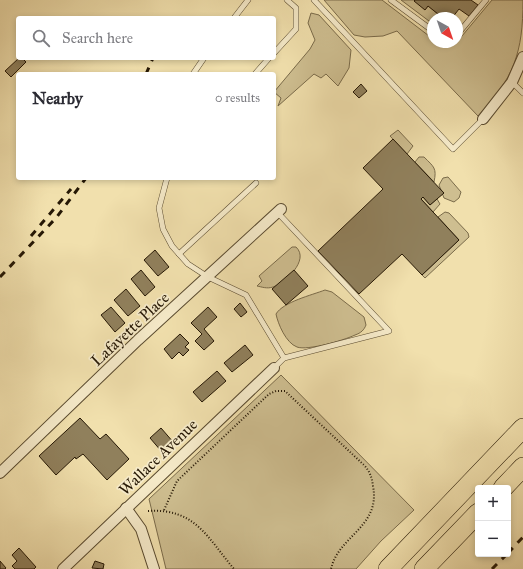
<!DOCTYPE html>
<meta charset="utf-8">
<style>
:root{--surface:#fff;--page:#f2f2f3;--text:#2b2b33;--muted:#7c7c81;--line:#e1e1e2}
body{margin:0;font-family:"IM FELL Great Primer",serif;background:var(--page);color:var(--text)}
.controls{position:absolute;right:12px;bottom:12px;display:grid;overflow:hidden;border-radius:4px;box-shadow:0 2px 6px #0003}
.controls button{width:36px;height:36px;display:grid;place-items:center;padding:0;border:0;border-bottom:1px solid var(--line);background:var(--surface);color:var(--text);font:20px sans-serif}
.compass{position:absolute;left:427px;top:12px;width:36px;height:36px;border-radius:50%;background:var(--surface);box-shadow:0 2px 6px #0003;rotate:140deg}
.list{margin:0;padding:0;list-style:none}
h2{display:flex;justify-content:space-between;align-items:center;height:52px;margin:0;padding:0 16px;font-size:17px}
h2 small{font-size:13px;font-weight:400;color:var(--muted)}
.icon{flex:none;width:22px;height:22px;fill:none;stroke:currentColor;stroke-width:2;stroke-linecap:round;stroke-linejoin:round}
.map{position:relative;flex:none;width:523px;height:569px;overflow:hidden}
.search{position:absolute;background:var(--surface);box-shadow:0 2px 6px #0003;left:16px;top:16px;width:260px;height:44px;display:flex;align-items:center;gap:10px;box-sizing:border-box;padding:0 14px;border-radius:4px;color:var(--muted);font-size:15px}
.panel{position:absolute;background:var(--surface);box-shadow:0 2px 6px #0003;left:16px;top:72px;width:260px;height:108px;border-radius:4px}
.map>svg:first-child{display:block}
.green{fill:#cebe90;stroke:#7a6b4a}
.building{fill:#90805c;stroke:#261805}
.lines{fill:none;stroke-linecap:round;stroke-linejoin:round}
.lane-casing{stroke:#594a2f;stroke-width:6}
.street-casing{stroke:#594a2f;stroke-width:12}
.highway-casing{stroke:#261805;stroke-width:20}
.path{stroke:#261805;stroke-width:2;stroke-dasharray:1 2;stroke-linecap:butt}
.lane{stroke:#f6ebca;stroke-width:5}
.street{stroke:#f6ebca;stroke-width:10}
.highway{stroke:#f1e0ad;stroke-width:19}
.rail{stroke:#261805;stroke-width:3;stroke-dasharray:7 7;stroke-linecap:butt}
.labels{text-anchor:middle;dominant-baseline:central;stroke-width:3.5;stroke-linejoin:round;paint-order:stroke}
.street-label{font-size:16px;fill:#261805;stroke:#f6ebca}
</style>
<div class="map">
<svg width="523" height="569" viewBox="0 0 523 569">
<rect width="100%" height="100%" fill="#f1e0ad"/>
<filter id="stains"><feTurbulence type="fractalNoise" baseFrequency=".005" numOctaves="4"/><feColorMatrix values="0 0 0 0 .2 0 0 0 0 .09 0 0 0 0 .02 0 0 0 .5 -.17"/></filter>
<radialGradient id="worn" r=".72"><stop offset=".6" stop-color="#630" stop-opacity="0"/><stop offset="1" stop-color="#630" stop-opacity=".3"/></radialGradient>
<g class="green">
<path d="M324,0h58l51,39v3l10,2 14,-2 35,-42h31c0,53 -9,78 -45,116l-81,-85 -14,5 -18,1 -11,-2z"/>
<path d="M401,0h14l10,10 3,-4 15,12h-10v6z"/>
<path d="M311,13l8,2 32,35 -2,18 -11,18 -12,-12 -5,4 -7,-4 -36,32 3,-8 -7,-6 36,-43 5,-9 -7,-17z"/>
<path d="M398,130l15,16 -6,8 -17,-18z"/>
<path d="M419,157h5c10,10 13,11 10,25l-19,-20z"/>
<path d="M448,177l13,15 -2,6 -5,4 -10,-4 -5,-13 4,-7z"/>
<path d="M423,197l7,8 7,-6 3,5 -7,8 -12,-13z"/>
<path d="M445,212l4,1 19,20 1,4 -44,41 -3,-3 37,-35 -21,-23z"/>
<path d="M292,247h4c14,13 -11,36 -23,40 -6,2 -11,0 -16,-1l5,-5 -3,-5z"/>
<path d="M325,290l7,2 32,25 2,8c-2,5 -5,8 -11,10 -10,5 -48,16 -58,12 -11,-4 -19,-23 -21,-33 7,-12 36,-19 49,-24z"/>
<path d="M281,375l133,135 -33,31 -25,28h-190l-17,-70z"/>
</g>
<g class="building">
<path d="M415,0h56l7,5 -9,11 -10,-7 -7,9h-9l-15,-12 -3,4 -11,-9z"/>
<path d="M19,58h3l4,4 -15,15 -6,-6z"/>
<path d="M361,84l6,7 -8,7 -6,-6z"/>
<path d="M393,139l51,54 -14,12 -7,-8 -2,2 38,41 -37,35 -20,-21 -43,40 -41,-43 65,-62 -20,-21z"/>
<path d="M155,250l14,17 -11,9 -14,-16z"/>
<path d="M141,270l14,17 -10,9 -14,-17z"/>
<path d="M294,270l14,16 -22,19 -14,-16z"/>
<path d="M126,289l14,17 -12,10 -14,-16z"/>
<path d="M240,303l7,9 -6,5 -7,-8z"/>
<path d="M111,307l14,16 -10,9 -14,-17z"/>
<path d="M208,307l9,10 -13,12 10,12 -10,9 -9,-9 7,-7 -11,-11z"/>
<path d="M180,334l9,9 -4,4 4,3 -6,6 -4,-4 -7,7 -8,-10z"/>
<path d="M245,345l8,10 -21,17 -8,-9z"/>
<path d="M217,371l9,10 -24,21 -9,-10z"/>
<path d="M80,418l20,21 6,-5 23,25 -22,21 -24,-26 -7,5 -1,-2 -19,18 -17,-19z"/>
<path d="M161,428l13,15 -12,9 -12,-14z"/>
<path d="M19,548l17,19 -2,2h-19l-3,-3 5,-5 -5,-6z"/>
<path d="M0,561l6,7 -1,1h-5z"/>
<path d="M95,561l9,3 -1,5 -11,-1z"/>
</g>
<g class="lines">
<defs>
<g id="lane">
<path d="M314,0l139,149 30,-30"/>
<path d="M391,0l42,31"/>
<path d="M234,18l14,-18"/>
<path d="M457,32l4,-2 25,-30"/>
<path d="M274,53l22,-24v-21l-9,-8"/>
<path d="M193,74l11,-16"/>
<path d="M255,74l14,-16"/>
<path d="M512,82l11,11"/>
<path d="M167,178l-8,30 4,21 9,17 16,18 20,13 38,18 38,63"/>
<path d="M179,254l77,-71"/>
<path d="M274,368l10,-10 105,-27 -111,-118"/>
</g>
<g id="street">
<path d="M483,119l29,-37 11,-25"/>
<path d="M0,473l138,-133 143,-131"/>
<path d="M126,508l15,21 13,40"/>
<path d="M63,569l211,-201"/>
</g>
<g id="highway">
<path d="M503,488l20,-21"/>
<path d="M388,569l135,-141"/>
<path d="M424,569l54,-56"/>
</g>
</defs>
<use href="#lane" class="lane-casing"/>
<use href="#street" class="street-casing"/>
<use href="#highway" class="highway-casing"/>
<g class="path">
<path d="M164,510l13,-29 92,-87 7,-3h9l80,75c5,6 7,12 8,20 8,41 -35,50 -42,83"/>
<path d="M148,511c47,-3 59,26 86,58"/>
</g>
<use href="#lane" class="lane"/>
<use href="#street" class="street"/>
<use href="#highway" class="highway"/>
<g class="rail">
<path d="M146,74l7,-16"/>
<path d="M31,236l40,-47"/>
<path d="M0,277l56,-59 30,-40"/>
<path d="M508,553l15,-16"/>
<path d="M492,569l15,-15"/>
</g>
</g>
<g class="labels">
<g class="street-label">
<text transform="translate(130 329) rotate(-43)">Lafayette Place</text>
<text transform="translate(158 457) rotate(-44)">Wallace Avenue</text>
</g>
</g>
<rect width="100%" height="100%" filter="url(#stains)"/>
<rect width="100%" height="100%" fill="url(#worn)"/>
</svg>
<div class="controls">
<button>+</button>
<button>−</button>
</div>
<svg class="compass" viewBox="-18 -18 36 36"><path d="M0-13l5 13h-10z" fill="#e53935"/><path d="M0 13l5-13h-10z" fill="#7c7c81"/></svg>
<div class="search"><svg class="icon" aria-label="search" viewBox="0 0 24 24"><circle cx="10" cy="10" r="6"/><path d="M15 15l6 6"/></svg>Search here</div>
<section class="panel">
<h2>Nearby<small>0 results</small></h2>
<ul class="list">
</ul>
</section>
</div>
